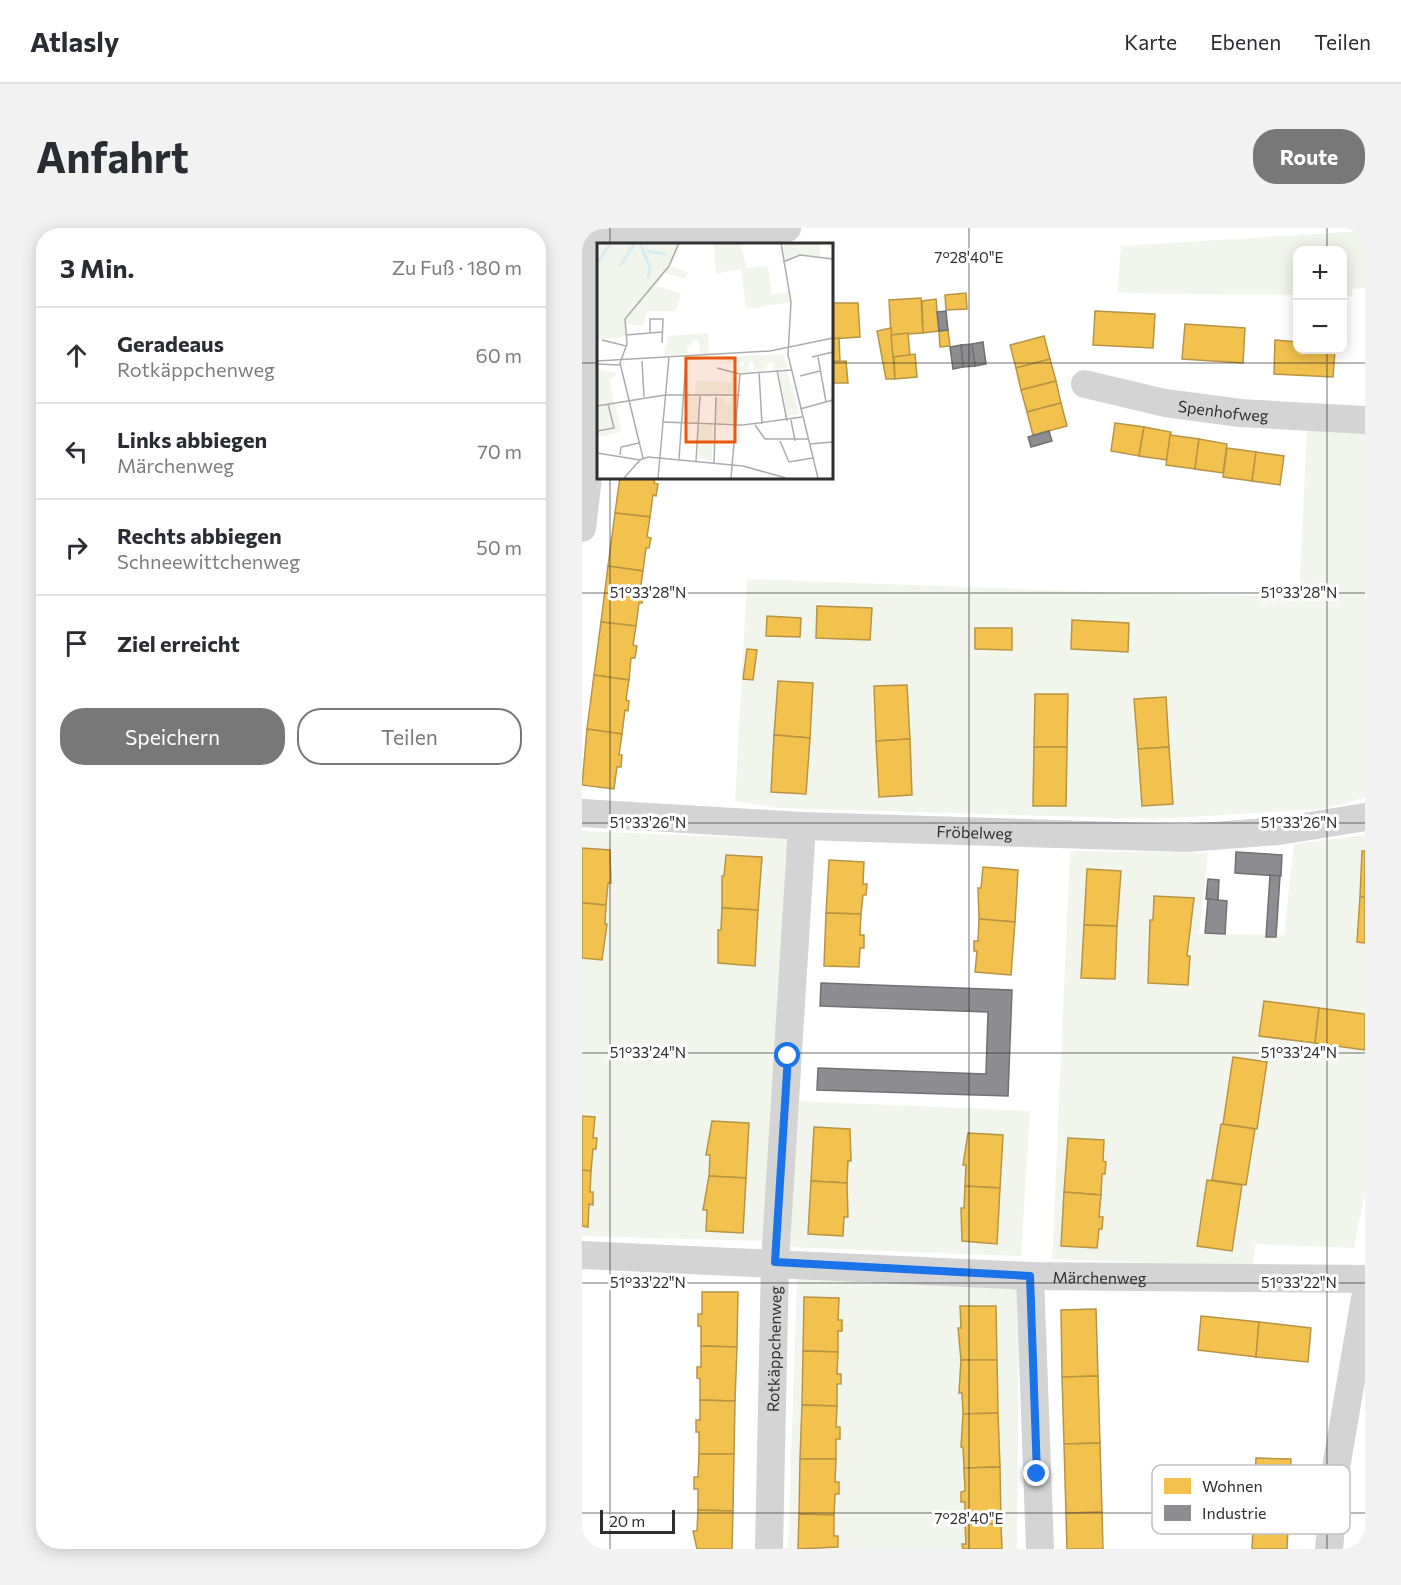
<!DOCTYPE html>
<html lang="de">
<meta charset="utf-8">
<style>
:root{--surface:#fff;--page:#f2f2f3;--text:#2b2b33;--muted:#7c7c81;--line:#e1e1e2;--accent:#787878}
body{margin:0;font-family:Commissioner,sans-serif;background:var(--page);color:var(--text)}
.controls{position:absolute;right:18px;top:18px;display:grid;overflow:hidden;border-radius:12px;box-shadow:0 3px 15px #0003}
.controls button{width:54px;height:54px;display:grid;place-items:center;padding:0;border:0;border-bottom:2px solid var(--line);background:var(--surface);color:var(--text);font:30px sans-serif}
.scale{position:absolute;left:18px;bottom:15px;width:75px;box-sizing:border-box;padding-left:6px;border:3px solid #2f2f2f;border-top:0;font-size:16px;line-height:21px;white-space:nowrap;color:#2f2f2f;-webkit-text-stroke:4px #fff;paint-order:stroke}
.stop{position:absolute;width:18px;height:18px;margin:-14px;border:4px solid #1a73e8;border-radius:50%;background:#fff}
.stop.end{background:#1a73e8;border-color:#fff;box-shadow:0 2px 6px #0008}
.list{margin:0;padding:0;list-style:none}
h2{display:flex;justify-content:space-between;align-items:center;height:78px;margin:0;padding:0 24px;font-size:26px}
h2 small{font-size:20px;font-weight:400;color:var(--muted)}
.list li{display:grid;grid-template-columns:39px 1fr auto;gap:18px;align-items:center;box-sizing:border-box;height:96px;padding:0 24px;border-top:2px solid var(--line)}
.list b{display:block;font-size:22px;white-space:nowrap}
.list p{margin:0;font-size:20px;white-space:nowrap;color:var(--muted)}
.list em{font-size:20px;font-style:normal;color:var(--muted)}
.actions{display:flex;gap:12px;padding:18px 24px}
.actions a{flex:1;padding:14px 0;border:2px solid var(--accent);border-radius:24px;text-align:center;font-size:21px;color:var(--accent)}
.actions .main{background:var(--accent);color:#fff}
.icon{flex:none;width:33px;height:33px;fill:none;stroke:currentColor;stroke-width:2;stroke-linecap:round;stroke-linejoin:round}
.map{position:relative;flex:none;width:783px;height:1321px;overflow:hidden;border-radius:24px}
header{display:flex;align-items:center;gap:36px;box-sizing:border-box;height:84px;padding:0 30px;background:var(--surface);border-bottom:2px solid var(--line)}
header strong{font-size:28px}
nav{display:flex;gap:33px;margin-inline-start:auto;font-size:21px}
.intro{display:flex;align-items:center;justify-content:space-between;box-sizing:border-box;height:144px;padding:0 36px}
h1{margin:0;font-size:42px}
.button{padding:15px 27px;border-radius:24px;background:var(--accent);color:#fff;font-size:21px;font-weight:700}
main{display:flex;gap:36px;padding:0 36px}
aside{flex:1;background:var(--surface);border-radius:24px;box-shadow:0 3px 15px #0003}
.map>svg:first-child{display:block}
.green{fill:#f2f5eb}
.homes{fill:#f2c14e;stroke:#b89545;stroke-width:1.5}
.industry{fill:#8d8d92;stroke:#717174;stroke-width:1.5}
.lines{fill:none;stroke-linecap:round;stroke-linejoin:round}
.street{stroke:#d4d4d4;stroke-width:28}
.route{stroke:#1a73e8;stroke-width:8}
.ticks{fill:none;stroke:#2f2f2f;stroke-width:1.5;stroke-opacity:0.45}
.labels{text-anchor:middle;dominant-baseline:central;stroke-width:6;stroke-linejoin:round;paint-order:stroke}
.street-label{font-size:16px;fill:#2f2f2f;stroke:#fff}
.inset-river{fill:none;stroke:#d7ecf3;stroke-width:3}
.inset-road{fill:none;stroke:#acacac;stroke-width:1.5}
.view{fill:#e8590c;fill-opacity:0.15;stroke:#e8590c;stroke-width:3}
.inset-edge{fill:none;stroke:#2f2f2f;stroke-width:3}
.key{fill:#fff;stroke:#c1c1c1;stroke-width:1.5}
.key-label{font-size:16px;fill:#2f2f2f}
.ticks-label{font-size:15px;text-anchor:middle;fill:#2f2f2f;stroke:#fff;stroke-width:6;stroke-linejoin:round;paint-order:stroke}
</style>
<header>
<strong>Atlasly</strong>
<nav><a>Karte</a><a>Ebenen</a><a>Teilen</a></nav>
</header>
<div class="intro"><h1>Anfahrt</h1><a class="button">Route</a></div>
<main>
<aside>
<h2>3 Min.<small>Zu Fuß · 180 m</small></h2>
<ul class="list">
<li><svg class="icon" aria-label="ahead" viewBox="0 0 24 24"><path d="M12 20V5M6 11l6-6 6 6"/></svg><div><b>Geradeaus</b><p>Rotkäppchenweg</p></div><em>60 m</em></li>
<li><svg class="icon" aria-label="left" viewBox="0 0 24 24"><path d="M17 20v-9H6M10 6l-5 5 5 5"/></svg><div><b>Links abbiegen</b><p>Märchenweg</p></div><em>70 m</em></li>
<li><svg class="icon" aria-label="right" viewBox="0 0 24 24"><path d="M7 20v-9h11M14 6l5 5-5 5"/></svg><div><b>Rechts abbiegen</b><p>Schneewittchenweg</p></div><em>50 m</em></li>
<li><svg class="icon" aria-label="arrive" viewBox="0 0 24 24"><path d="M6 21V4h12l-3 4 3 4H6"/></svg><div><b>Ziel erreicht</b></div></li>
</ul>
<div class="actions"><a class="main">Speichern</a><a>Teilen</a></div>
</aside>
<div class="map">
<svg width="783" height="1321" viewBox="0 0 783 1321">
<rect width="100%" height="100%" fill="#fff"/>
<g class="green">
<path d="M783,3v57l-12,1 -1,7h-9l-1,-46h-44l-1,45 -180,-2 4,-47z"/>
<path d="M725,198l58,3v369l-43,11 -168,10 -378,-11 -41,-7 12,-222 375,14 177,3z"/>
<path d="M0,603l219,9 -39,401 -180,-5z"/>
<path d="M783,607v357l-11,56 -98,-4 -4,22 -200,-7 18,-408 138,2 -9,81 85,1 10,-91z"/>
<path d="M215,873l233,10 -9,145 -234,-9z"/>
<path d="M215,1050l222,6 -2,265h-229z"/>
</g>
<g class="homes">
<path d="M384,65l1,16 -21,1 -1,-15z"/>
<path d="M339,70l2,35 -32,2 -2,-35z"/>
<path d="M354,71l3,32 -16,2 -1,-32z"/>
<path d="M249,75h27l2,34 -29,2z"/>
<path d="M513,83l60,3 -2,34 -60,-3z"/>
<path d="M603,96l60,4 -2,35 -61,-4z"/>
<path d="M309,100l4,51h-9l-9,-48z"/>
<path d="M366,102l2,16 -10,1 -1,-16z"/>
<path d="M326,105l2,23 -17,1 -2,-22z"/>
<path d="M462,108l6,23 -34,9 -6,-23z"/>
<path d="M257,110l1,23 -9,1v-23z"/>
<path d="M693,112l23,2v8h37l-2,27 -59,-3z"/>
<path d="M333,126l2,23 -22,2 -1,-22z"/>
<path d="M468,131l6,22 -35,9 -5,-22z"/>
<path d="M264,133l2,22h-17v-21z"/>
<path d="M474,153l5,22 -34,9 -6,-22z"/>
<path d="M479,175l6,23 -34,9 -6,-23z"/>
<path d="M533,195l29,4 -5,29 -28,-5z"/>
<path d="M562,199l27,5 -4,28 -28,-4z"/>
<path d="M588,207l29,4 -4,30 -29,-4z"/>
<path d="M617,211l28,5 -4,29 -28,-4z"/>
<path d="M645,220l29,4 -4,29 -29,-4z"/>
<path d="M674,224l28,4 -4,29 -28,-4z"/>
<path d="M38,249h35l-1,6 4,1 -2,12 -3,-1 -3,22 -35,-4z"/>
<path d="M33,285l35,4 -3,20 4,1 -2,10h-3l-3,23 -35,-5z"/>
<path d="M26,338l35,5 -3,21 4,1 -2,10h-3l-3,23 -35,-4z"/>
<path d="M235,378l55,2 -2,32 -54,-2z"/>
<path d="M185,388l34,2 -1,19 -34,-1z"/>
<path d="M490,392l57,3 -1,29 -57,-3z"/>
<path d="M19,394l35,4 -3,19 4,1 -2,12h-4l-2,22 -35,-5z"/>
<path d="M393,400h37v22l-37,-1z"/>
<path d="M165,421l10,1 -4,30 -10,-1z"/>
<path d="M12,447l35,5 -3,20 3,1 -1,10 -3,-1 -3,24 -35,-5z"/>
<path d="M196,453l35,2 -3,55 -36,-3z"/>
<path d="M325,457l3,54 -34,2 -2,-55z"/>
<path d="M453,466h33l-1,53h-33z"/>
<path d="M584,469l3,50 -31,2 -4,-50z"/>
<path d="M5,501l35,5 -3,21h3l-1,12h-4l-3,22 -32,-4z"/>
<path d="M192,507l36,3 -4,56 -35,-2z"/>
<path d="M328,511l2,56 -33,2 -3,-56z"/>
<path d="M452,519h33l-1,59h-33z"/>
<path d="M587,519l4,57 -31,2 -4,-57z"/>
<path d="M0,620l28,2 1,33h-3l-2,22 -24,-2z"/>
<path d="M780,623h3v46h-5z"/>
<path d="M144,627l36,2 -4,53 -36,-2v-32h2z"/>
<path d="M247,632l35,2 -1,22h4l-1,11h-3l-2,19 -35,-1z"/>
<path d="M401,639l35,3 -3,52 -36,-3 -1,-31h3z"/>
<path d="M505,641l34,2 -4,55 -33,-1z"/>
<path d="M572,668l40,2 -7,58h3l-2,29 -40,-2 2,-63h3z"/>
<path d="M778,669h5v46l-8,-1z"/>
<path d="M0,675l24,2 -1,19h2l-5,36 -20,-2z"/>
<path d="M140,680l36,2 -3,56 -37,-3v-33h3z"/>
<path d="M244,685l35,1 -1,21h4v13h-4l-1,19 -35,-1z"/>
<path d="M397,691l36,3 -4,53 -36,-3 2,-21h-3v-10h4z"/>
<path d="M502,697l33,1 -2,53 -34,-1z"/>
<path d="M682,773l55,7 -4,35 -56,-7z"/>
<path d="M737,780l46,6v36l-50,-7z"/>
<path d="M651,829l34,5 -10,67 -34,-5z"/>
<path d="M0,888l13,1 -2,21h4l-1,11h-3l-2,22 -9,-1z"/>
<path d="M130,893l37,2 -3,55 -37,-2 1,-21h-4z"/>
<path d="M639,896l34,5 -9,56 -34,-5z"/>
<path d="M232,899l36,2 1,32h-3l-1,22 -36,-2z"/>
<path d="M386,905l35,2 -3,53 -35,-2 1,-21h-3z"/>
<path d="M486,910l36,2 -1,21 3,1 -1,12h-3l-1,21 -37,-3z"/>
<path d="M0,942l9,1 -1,21h3v13l-4,-1 -1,23 -6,-1z"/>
<path d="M127,948l37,2 -3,55 -37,-2 1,-21h-4z"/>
<path d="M625,952l35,5 -10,66 -35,-5z"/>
<path d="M229,953l36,2 1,34h-4l-1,19 -35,-2z"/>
<path d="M383,958l35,2 -3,56 -35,-3 -1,-33h3z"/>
<path d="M482,964l37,3 -2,22h4l-1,12h-3l-2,19 -36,-2z"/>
<path d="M120,1064h36l-1,55 -36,-1v-20h-3v-12h4z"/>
<path d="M222,1069l35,1 -1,22h4v11h-4v21l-35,-1z"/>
<path d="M378,1078h36l1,54h-36l-3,-32h3z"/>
<path d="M514,1081l2,67 -36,1 -1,-67z"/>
<path d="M619,1088l58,6 -3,35 -58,-7z"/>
<path d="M677,1094l52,6 -3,34 -52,-5z"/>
<path d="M119,1118l36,1 -2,54 -35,-1v-21l-3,-1v-11h4z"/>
<path d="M221,1123l35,1 -1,22h4v10h-4v22l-35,-1z"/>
<path d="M379,1132h36l1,53 -35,1 -1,-21h-3z"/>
<path d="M516,1148l2,67 -36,1 -2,-67z"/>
<path d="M118,1172l35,1 -1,53h-35v-22h-3v-12h4z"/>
<path d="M220,1177l35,1 -1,21h4v12h-4v20h-36z"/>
<path d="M416,1185l2,54 -36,1 -1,-21h-2l2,-33z"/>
<path d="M518,1215l2,69 -36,1 -2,-69z"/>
<path d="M117,1226h35l-1,57 -35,-1v-21h-4v-12h4z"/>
<path d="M674,1230l35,1 -2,48 -35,-1z"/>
<path d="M218,1231h36l-1,23h4v12h-4l-1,21 -35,-1z"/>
<path d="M418,1239l1,57h-36v-22h-4v-10l4,-1 -1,-23z"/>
<path d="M672,1278l35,1 -2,42h-35z"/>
<path d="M116,1282l35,1 -1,38h-35l-4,-18h4z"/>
<path d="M520,1284l1,37h-36l-1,-36z"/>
<path d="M217,1286l35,1v21h4v11l-40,2z"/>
<path d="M383,1296h36l1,25h-39l-1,-5h4z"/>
</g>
<g class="industry">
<path d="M364,83l2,19 -9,1 -2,-19z"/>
<path d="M401,114l3,22 -11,2 -3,-22z"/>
<path d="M390,116l3,22 -12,1 -2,-22z"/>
<path d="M379,117l2,22 -10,2 -3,-22z"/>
<path d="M467,203l3,10 -21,6 -3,-10z"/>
<path d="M654,624l46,3 -1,21 -46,-3z"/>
<path d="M688,647l10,1 -4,61h-10z"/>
<path d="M626,651l11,1 -1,20 -12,-1z"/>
<path d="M626,671l19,2 -2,33 -20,-1z"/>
<path d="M239,755l191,7 -4,106 -191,-6 1,-22 168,6 2,-62 -168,-6z"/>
</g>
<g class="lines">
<g class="street">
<path id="s1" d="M503,156l80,19 75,10 125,7"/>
<path d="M0,300l9,-76 -2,-208 198,-16"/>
<path id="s2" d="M0,585l220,13 384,12 93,-7 86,-14"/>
<path id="s3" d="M0,1027l448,21 335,3"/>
<path d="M448,1048l10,273"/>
<path id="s4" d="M187,1321l6,-287 27,-436"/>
<path d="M747,1321l7,-81 29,-170"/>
</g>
</g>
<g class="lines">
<path class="route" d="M206,828l-13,206 255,14 7,198"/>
</g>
<path class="ticks" d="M28,0v16M387,0v1321M745,0v22M745,122v1199M0,135h16M249,135h534M28,249v1072M0,365h783M0,595h783M0,825h783M0,1055h783M0,1285h783"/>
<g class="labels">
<g class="street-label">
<text stroke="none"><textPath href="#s1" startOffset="141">Spenhofweg</textPath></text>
<text stroke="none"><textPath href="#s2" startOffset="393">Fröbelweg</textPath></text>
<text stroke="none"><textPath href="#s3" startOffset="518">Märchenweg</textPath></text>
<text stroke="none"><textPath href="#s4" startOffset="200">Rotkäppchenweg</textPath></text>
</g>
</g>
<g transform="translate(15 15)">
<rect width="236" height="236" fill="#fff"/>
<path d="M0,0h83l-10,23 18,6 -2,7 -21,-6 -9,13 25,7 -5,18h-29l-4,15 -18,-2 1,12 -29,4zM117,0h26l7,25 21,-2 4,29 18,-4 1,11 -45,7 -5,-40 -25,5zM185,0h38v16l-21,-5 -14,7zM111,90l1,21h-9l-1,-14h-7v5h-5l1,9 -25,2 5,-20zM186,111l4,14 -14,2v-7h-5l-1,7 -13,1v-9h-5l-1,10h-5l-7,-2 8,-5v-3l-25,1 24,-7zM0,126l21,4 -9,7 13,52 -25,5zM134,128l7,1 1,21 -44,2 1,-14 35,1zM190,128l12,43 -12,2 -8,-44zM87,153l15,1 -2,26 -15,-1zM142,153l-5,27 -19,1 1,-26h9v5h5l1,-6zM102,182h14l-1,35 -14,-2z" fill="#f2f5eb"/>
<path class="inset-river" d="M43,0l10,25 -2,10M50,8l19,3M0,20l14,-20M23,23l15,-23"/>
<path class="inset-road" d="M184,0l10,59 -3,53 30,123M186,19l17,-7 33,4M53,90v-14h13l-1,24M29,92l36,-3M5,97l24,6M215,114l21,-5M221,114l8,45M0,118l173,-10 63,-13M45,118l2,36M0,121l23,1M120,125l23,6 51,-4M180,127l10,51M162,129l3,52M203,133l20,-5M0,163l68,-11h75M203,166l33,-9M194,177l4,21M65,179l81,3 59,-8M158,182l10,14h43M0,188l17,-3 -6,-24M183,198l9,21 24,-4M212,201l24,-2M0,210l43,7M23,212l1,-8 18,-4M46,215l-23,-95 7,-19 -2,-25 44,-53 10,-23M82,216l7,-100 23,-1M99,218l4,-65M117,220l2,-66M27,235l16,-18 8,-3 95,9 43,12M61,235l11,-121M134,235l9,-104"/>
<path class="view" d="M89,115h49v84h-49z"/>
<rect width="236" height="236" class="inset-edge"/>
</g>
<rect x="570" y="1237" width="198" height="69" rx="9" class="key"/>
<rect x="582" y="1250" width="27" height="16" fill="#f2c14e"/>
<rect x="582" y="1277" width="27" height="16" fill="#8d8d92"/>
<g class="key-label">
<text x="620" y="1264">Wohnen</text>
<text x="620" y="1291">Industrie</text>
</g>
<g class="ticks-label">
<text x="387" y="35">7°28'40"E</text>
<text x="66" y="370">51°33'28"N</text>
<text x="717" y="370">51°33'28"N</text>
<text x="66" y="600">51°33'26"N</text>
<text x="717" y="600">51°33'26"N</text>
<text x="66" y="830">51°33'24"N</text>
<text x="717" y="830">51°33'24"N</text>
<text x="66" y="1060">51°33'22"N</text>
<text x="717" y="1060">51°33'22"N</text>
<text x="387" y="1296">7°28'40"E</text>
</g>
</svg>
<div class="controls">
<button>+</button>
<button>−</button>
</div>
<div class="scale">20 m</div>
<div class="stop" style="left:206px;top:828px"></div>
<div class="stop end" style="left:455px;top:1246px"></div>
</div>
</main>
